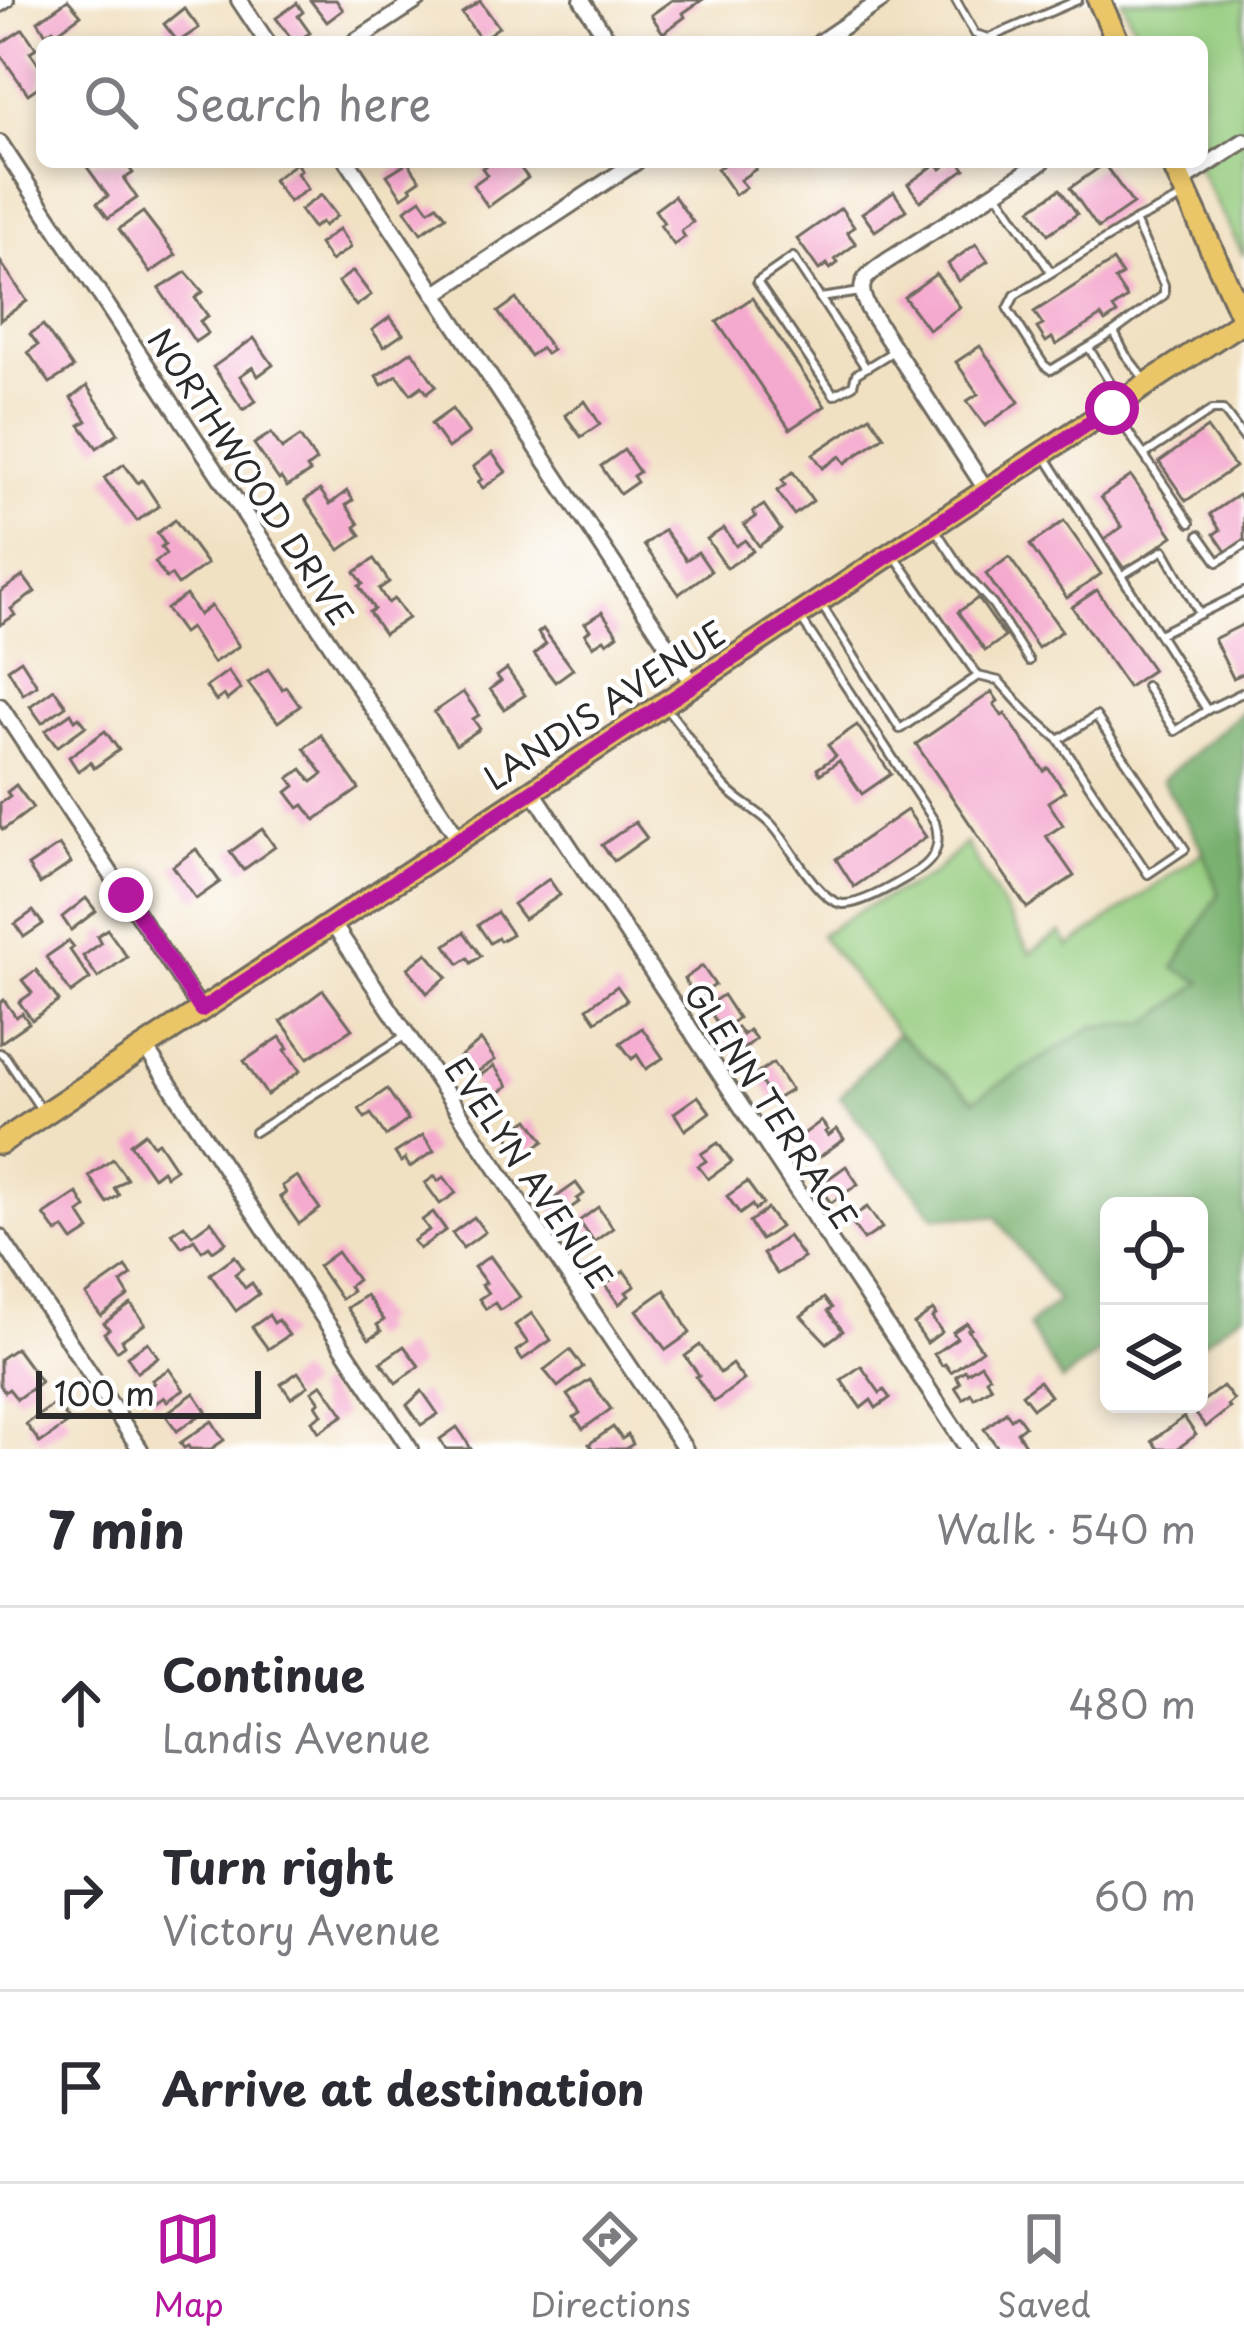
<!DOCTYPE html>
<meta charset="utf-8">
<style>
:root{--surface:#fff;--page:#f7f7f7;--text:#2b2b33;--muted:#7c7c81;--line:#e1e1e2;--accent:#b5179e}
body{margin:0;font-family:"Playpen Sans",sans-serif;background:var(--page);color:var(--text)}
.controls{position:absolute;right:36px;bottom:36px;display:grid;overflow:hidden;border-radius:18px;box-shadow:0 6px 18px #0003}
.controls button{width:108px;height:108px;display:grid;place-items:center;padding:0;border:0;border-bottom:3px solid var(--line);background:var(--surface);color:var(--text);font:60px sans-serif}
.scale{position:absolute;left:36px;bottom:30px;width:225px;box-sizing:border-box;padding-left:12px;border:6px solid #2b2b2b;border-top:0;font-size:33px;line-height:42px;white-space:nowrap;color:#2b2b2b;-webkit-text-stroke:9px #fff;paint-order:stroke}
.stop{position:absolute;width:36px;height:36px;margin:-27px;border:9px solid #b5179e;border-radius:50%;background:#fff}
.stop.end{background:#b5179e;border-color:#fff;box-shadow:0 3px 12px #0008}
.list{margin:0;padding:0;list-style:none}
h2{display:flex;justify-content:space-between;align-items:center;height:156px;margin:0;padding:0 48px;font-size:51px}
h2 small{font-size:39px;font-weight:400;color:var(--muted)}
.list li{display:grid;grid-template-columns:78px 1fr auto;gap:36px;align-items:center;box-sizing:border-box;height:192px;padding:0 48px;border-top:3px solid var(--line)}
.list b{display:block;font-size:45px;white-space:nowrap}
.list p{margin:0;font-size:39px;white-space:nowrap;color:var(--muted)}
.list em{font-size:39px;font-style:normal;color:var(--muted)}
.icon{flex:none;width:66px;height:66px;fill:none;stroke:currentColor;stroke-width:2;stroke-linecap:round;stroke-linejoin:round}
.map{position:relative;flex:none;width:1244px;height:1449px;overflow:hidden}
.search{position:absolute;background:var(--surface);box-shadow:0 6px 18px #0003;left:36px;right:36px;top:36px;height:132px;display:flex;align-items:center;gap:30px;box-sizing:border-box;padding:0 42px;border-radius:18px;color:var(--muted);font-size:45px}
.sheet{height:732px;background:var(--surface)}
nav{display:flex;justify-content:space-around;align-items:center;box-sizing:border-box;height:168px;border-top:3px solid var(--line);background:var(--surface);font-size:33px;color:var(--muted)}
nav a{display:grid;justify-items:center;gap:6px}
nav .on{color:var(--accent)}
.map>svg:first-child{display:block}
.green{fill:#95cc7f;stroke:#607c55;stroke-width:3}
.forest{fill:#78b06e;stroke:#526e4c;stroke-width:3}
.building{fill:#f4a9ce}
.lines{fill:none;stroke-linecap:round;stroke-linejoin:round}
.lane-casing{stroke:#706b60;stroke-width:12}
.street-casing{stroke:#706b60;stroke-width:20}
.primary-casing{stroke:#706b60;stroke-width:27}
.lane{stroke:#fff;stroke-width:6}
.street{stroke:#fff;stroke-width:14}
.primary{stroke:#ebc669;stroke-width:21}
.route{stroke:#b5179e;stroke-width:15}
.labels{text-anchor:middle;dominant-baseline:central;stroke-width:9;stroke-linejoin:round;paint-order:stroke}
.street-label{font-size:33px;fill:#2b2b2b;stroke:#fff}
</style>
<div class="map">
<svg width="1244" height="1449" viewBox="0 0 1244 1449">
<rect width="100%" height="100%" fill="#fff"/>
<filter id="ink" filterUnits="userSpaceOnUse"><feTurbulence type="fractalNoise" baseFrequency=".00833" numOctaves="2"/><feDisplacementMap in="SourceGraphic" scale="24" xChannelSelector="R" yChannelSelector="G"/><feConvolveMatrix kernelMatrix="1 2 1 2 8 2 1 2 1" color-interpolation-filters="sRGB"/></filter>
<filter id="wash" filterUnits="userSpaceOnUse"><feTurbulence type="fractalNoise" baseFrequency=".004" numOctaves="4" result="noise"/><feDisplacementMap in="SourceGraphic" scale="48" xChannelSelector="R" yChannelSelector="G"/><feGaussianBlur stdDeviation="2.7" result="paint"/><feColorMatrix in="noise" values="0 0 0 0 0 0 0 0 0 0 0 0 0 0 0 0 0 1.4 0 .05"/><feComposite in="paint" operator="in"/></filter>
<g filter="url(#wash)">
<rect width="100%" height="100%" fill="#f1e1c3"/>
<g class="green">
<path d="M1122,0h122v256l-49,-94h7v-120h-61z"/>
<path d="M966,843l64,110 31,-21 8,15 134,-95 16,42 -44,74 29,13 -55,41 -56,5 -119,74 -77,-68 -77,-98 42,-26 69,-33z"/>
</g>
<path class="forest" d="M1244,710v602l-45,33v-139h-90v139l-47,36 -34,-55 30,-25 -62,-84 -62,-1 -94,-119 57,-64 77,67 119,-73 57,-5 52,-40 -28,-14 45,-74 -17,-46 -40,-68z"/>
<g id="blocks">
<g class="building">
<path d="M68,0l13,15 -25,18 -3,-4 -7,5 -8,-13z"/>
<path d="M310,0h26l7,10 -16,12z"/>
<path d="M672,0h30l-19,13 2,4 -22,16 -12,-18z"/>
<path d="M480,1l19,26 -18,13 -19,-27z"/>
<path d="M297,3l6,9 -5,4 12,17 -16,9 -18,-24z"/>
<path d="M184,8l15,20 -21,14 -14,-18z"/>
<path d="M23,29l13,19 -6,4 12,17v11l-3,2 2,3 -13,9 -28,-40v-10z"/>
<path d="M94,162h31l8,11 -9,6 13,19 -29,20 -11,-15 11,-7 -21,-29z"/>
<path d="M408,162l12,18 -10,7 2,3 -10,7 -15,-22z"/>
<path d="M491,162l8,3 4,-3h13l12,16 -40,29 -15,-22 14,-10 -5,-7z"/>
<path d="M728,162h23l5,7 -16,11 6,7 -11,8 -18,-26z"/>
<path d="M951,162h9l5,7 -45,32 -12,-17 29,-21 4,6z"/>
<path d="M296,163l5,7 -4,3 11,16 -19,13 -16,-22z"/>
<path d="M1104,164l29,40 -35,24 -28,-40z"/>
<path d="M1060,189l17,25 -29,20 -17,-25z"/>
<path d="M894,192l12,18 -31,21 -13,-18z"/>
<path d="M321,195l16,21 -13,10 -3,-4 -8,6 -13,-18z"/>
<path d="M674,196l19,26 -12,9 4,6 -11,8 -14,-20 4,-2 -9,-13z"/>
<path d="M421,199l8,11 8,-5 9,11 -25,17 -16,-23z"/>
<path d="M841,208l13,19 -7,5 9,12 -21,15 3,4 -8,6 -3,-5 -8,6 -22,-31z"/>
<path d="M143,212l33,43 -26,18 -31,-44z"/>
<path d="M339,229l12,18 -20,14 -12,-17z"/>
<path d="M976,244l12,17 -29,20 -11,-17z"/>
<path d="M0,261l27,40 -27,19z"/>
<path d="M1113,261l9,14 -7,5 12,18 -14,10 4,6 -12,8 -4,-6 -45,29 -4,-7 -6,4 -9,-14 6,-3 -9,-13z"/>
<path d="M353,271l18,24 -15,11 -18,-24z"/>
<path d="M186,272l17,20 -8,6 13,18 -8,5 8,12 -13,9 -36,-53z"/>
<path d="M936,274l24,33 -31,23 -25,-33z"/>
<path d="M752,298l73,108 -35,23 -73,-107z"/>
<path d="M516,299l36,51 -6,4 -5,-6 -11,8 -32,-44z"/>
<path d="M390,317l13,17 -19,13 -12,-17z"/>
<path d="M43,325l30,43 -23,15 -22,-31 10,-7 -8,-11z"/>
<path d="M254,338l19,27 -15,11 -5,-9 -13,9 16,25 -13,9 -30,-43z"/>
<path d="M980,346l39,56 -34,24 -18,-25 11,-7 -22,-32z"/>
<path d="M412,351l24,35 -9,7 -5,-7 -11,8 -14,-19 -15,10 -6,-9z"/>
<path d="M87,386l31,47 -21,15 -17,-23 7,-4 -16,-23z"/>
<path d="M585,401l15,23 -19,13 -16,-22z"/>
<path d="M452,409l17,24 -21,15 -17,-24z"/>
<path d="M870,416l14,20 -39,27 -5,-7 -17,12 -10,-14z"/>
<path d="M1207,428l28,39 -49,34 -27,-39z"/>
<path d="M271,433l11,16 18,-12 16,24 -9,7 3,4 -23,15 -6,-9 -2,2 -25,-36z"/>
<path d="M624,450l15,22 -6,4 4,6 -17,12 -19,-28z"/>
<path d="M492,453l14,19 -23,16 -5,-6 4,-3 -9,-12z"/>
<path d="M124,464l14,19 4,-3 17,26 -22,15 -33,-43z"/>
<path d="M793,472l20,29 -19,14 -17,-24 8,-6 -3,-5z"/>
<path d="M1131,476l42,60 -48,34 -21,-30 18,-13 -21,-30z"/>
<path d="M320,490l10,14 17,-13 6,9 -7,5 13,19 -4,3 6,8 -21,15 -35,-50z"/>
<path d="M1238,495l6,8v39l-17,11 -13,-19 6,-4 -10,-16z"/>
<path d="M764,505l17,25 -22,16 -15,-21 12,-8 -3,-5z"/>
<path d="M175,520l32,44 -29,21 -7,-10 -5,3 -11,-16 11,-8 -5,-7 4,-3 -8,-11z"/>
<path d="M1064,521l37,53 -34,24 -37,-53z"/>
<path d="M724,528l12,18 9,-6 8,11 -26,17 -20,-29z"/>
<path d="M664,530l22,30 12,-8 13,19 -32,23 -35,-49z"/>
<path d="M1009,557l53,74 -24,17 -52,-74z"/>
<path d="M374,559l15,23 -10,7 9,14 6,-4 14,19 -24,16 -15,-22 5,-3 -15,-23 4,-2 -8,-12z"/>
<path d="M23,576l12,16 -24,17 4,6 -15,10v-33z"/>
<path d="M1097,590l56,80 -25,17 -56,-80z"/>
<path d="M186,595l13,20 12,-9 28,40 -26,17 -23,-35 -7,5 -17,-24z"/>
<path d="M978,598l27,39 -20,14 -27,-39z"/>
<path d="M602,612l16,23 -11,8 -3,-4 -11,7 -8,-12 5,-4 -5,-7z"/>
<path d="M1244,624v49l-11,5 -19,-39z"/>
<path d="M543,629l30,40 -18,13 -21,-28 12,-10 -8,-11z"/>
<path d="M21,660l16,25 -14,9 -15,-25z"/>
<path d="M268,669l14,20 4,-2 14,19 -22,16 -30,-39z"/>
<path d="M507,669l18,26 -21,14 -14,-20 11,-8 -4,-5z"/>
<path d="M228,671l13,18 -14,11 -3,-5 -8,6 -10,-14z"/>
<path d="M54,689l12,17 -24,17 -12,-17z"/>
<path d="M463,692l16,23 -6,4 7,10 -24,16 -22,-33z"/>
<path d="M992,692l6,9 -4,3 8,12 3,-2 39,57 4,-3 17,23 -17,11 15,23 -17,11 28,40 -47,32 -111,-164z"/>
<path d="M71,713l4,7 4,-3 7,9 -29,21 -12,-16z"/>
<path d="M857,725l34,49 -29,20 -23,-33 -19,13 -3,-5 19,-13 -8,-11z"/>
<path d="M105,731l14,19 -25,18 -4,-6 -12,9 -9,-14z"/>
<path d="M321,735l38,54 -44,31 -11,-15 -5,3 -12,-16 8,-6 -6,-8 13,-9 10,13 11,-8 -19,-26z"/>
<path d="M16,785l17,23 -30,22 -3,-4v-23l10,-7 -3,-4z"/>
<path d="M907,810l19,27 -72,50 -18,-28z"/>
<path d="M635,822l12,16 -33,23 -12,-16z"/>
<path d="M262,829l13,18 -32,23 -13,-18z"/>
<path d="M59,845l12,18 -31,21 -12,-18z"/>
<path d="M196,849l24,33 -24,17 -23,-33z"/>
<path d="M549,879l11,16 -36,24 -11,-15z"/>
<path d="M86,898l10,13 -25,19 -9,-13z"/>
<path d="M33,911l10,13 -19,13 -9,-13z"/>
<path d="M497,912l15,22 -12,7 -2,-3 -8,5 -12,-18z"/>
<path d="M107,929l20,28 -29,21 -15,-22 18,-13 -4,-7z"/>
<path d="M464,932l17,24 -10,7 -3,-5 -9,6 -13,-19z"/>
<path d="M69,941l5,6 -4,3 20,29 -19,14 -25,-36z"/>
<path d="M427,953l20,24 -20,16 -19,-25z"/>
<path d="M702,966l13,19 -18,13 -13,-19z"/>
<path d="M36,970l23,31 -27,19 -13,-18 13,-9 -10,-13z"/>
<path d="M617,986l10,14 -31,21 -9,-13z"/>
<path d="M323,990l29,39 -44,29 -27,-37z"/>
<path d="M723,995l15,23 -16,12 -16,-24z"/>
<path d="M4,1000l12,17 6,-4 7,10 -29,20v-40z"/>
<path d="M737,1027l6,8 6,-5 7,9 -20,16 -13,-16z"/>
<path d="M642,1028l21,30 -17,11 -9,-14 -5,4 -12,-16z"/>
<path d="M280,1037l8,11 -3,2 15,21 -33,24 -23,-34z"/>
<path d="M481,1040l14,20 -24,16 -12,-18z"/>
<path d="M773,1063l18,27 -18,11 -17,-27z"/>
<path d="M494,1066l14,20 -22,16 -14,-21z"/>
<path d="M387,1089l21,31 -22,16 -15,-22 -6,4 -6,-9z"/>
<path d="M698,1096l12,16 -25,18 -11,-17z"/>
<path d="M529,1119l15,22 -22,15 -15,-22z"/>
<path d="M821,1121l7,9 -3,2 3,4 9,-7 7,10 -34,25 -16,-23z"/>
<path d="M145,1133l8,12 5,-3 18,27 -10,7 -4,-6 -9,7 -23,-33z"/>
<path d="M423,1135l11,16 -24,16 -5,-8 -4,3 -6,-9z"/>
<path d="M718,1143l14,19 -24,17 -10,-13 8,-5 -5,-7z"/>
<path d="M113,1159l14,20 -13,9 5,7 -12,8 -18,-27z"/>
<path d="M846,1166l12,18 -27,19 -13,-17z"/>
<path d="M297,1176l23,33 -21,15 -19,-27 6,-4 -4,-7z"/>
<path d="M435,1176l3,5 6,-4 12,16 -16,11 -15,-21z"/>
<path d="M747,1182l16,22 -8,6 -3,-5 -12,9 -13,-18z"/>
<path d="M576,1183l8,11 -7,5 2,3 -21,15 -10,-14z"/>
<path d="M77,1193l9,15 -7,5 11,17 -17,11 -9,-13 -7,5 -13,-18z"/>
<path d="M598,1207l15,21 -19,14 -15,-21z"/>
<path d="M867,1207l15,21 -18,12 -15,-21z"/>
<path d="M767,1209l13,18 -19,13 -12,-18z"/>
<path d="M433,1212l13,18 -27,19 -6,-8 16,-11 -7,-10z"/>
<path d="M474,1217l11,15 -22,16 -11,-15z"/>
<path d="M211,1221l15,21 -13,9 -4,-5 -7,5 -8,-12 -12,8 -10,-14 12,-8 8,10z"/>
<path d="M788,1236l16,22 -27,16 -14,-20z"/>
<path d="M337,1252l20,28 -8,6 3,5 -11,8 -23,-33z"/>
<path d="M235,1256l8,12 -8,6 10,14 7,-5 7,11 -23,17 -26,-37z"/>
<path d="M490,1256l30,41 -20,13 -5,-7 -9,6 -7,-10 9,-6 -6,-8 4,-2 -12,-16z"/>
<path d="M126,1267l6,8 -11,8 8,13 -28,20 -15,-21z"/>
<path d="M624,1271l11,15 -9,6 3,4 -10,8 -14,-19z"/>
<path d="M665,1290l25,43 -24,17 -29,-40z"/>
<path d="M366,1295l18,25 -7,5 4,6 -12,8 -22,-31z"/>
<path d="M824,1298l8,10 -4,3 15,20 -16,12 -26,-27z"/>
<path d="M131,1304l14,20 -23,16 3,5 -8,6 -13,-18 5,-4 -5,-6z"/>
<path d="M933,1310l3,5 -4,3 10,14 -15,11 -13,-19z"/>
<path d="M532,1313l19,27 -29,20 -6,-9 12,-8 -13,-18z"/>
<path d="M269,1315l5,8 4,-3 11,15 -21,14 -16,-22z"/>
<path d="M967,1323l4,6 -3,1 14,20 -31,22 -6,-8 -3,2 -8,-12 23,-16 -4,-6z"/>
<path d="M148,1342l10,15 -21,15 -10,-16z"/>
<path d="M700,1345l20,28 12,-9 12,16 -30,22 -18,-25 3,-2 -14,-19z"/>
<path d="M404,1346l15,20 -23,17 -15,-21z"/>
<path d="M16,1348l25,34 -24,17 -8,-10 -4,3 -5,-7v-26z"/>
<path d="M570,1350l13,17 -25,20 -14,-17z"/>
<path d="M981,1364l8,12 -3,3 5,8 -17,11 -3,-5 -8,6 -8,-12 5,-4 -4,-7 9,-6 2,3z"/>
<path d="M861,1366l19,27 4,-3 6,8 -14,10 -5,-8 -10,8 -20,-28z"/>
<path d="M169,1369l15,21 -17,11 -3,-4 -8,6 -10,-14 8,-6 -2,-3z"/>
<path d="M298,1372l10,14 -17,12 -10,-14z"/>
<path d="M590,1380l21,29 -28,20 -9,-12 6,-4 -13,-18z"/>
<path d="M1039,1381l11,15 -17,12 -11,-14z"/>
<path d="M322,1384l22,31 -25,17 -7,-11 10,-7 -6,-9 4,-3 -8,-11z"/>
<path d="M1223,1386l11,14 -6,5 2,3 -24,19 -14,-18z"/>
<path d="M422,1391l16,23 -17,11 -14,-20z"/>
<path d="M194,1393l12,18 -29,20 -12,-17z"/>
<path d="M56,1403l14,19 -30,21 -14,-19z"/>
<path d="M1006,1412l5,7 6,-4 8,11 -8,6 9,14 -4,3h-23l-15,-20z"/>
<path d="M1184,1417l12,18 -19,14h-19l-6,-8z"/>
<path d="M212,1421l12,19 -13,9h-21l-2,-3 -4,2 -4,-5z"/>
<path d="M457,1427l7,10 7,12h-25l-6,-10z"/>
<path d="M613,1427l9,12 6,-4 5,9 -8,5h-32l-4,-5z"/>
</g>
</g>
</g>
<g filter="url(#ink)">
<use href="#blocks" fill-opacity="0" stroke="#706b60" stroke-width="3"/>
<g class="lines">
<defs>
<g id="lane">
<path d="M956,0l19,34 14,4 89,-38"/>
<path d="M996,191l55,81"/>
<path d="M1135,221l-120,74 -7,14 36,56 7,5 63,-38 50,-37v-10l-29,-64 49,-24"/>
<path d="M820,298l41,-6"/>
<path d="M1114,332l11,22 21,27"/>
<path d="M1089,348l29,48"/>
<path d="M866,368l-73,-111 -36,25 77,113 19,-10 3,-11 36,-22"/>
<path d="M1114,411l76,112"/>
<path d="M1144,455l68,-45h11l21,28"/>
<path d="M1047,459l160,251 37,-18"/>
<path d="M935,529l28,42 30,34 36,56"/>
<path d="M1199,535l19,27 26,-17"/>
<path d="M1122,575l42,-25 36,64"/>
<path d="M821,604l79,125 78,-53 -84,-121"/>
<path d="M1161,633l83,-41"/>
<path d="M978,676l21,5 27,30 33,29 89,134 37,-25 -89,-133 -37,24"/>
<path d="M1146,686l29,45 32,-21"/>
<path d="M665,707c23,25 38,57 61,81 13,14 31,22 44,35 19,18 46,78 73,81 20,1 60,-24 76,-34 18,-12 22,-28 16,-48l-135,-205"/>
<path d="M0,1053l5,3 35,52"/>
<path d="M255,1132l151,-97"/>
</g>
<g id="street">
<path d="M239,0l28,42"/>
<path d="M582,0l27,42"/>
<path d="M0,4l6,-4"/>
<path d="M354,42l64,-42"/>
<path d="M820,42l62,-42"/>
<path d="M0,143l459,696"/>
<path d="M348,162l345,522"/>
<path d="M1181,182l63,-41"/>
<path d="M437,293l199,-131"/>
<path d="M987,491l-118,-181c-15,-28 -4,-33 18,-49l155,-99"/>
<path d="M0,706l201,304"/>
<path d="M532,790l436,659"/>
<path d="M332,923l353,526"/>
<path d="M145,1047l265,402"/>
<path d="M0,1237l140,212"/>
</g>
<g id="primary">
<path d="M1099,0l19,42"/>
<path d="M1172,162l72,159"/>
<path d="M0,1143l1244,-823"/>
</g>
</defs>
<use href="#lane" class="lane-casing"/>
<use href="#street" class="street-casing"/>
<use href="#primary" class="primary-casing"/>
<use href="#lane" class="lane"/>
<use href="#street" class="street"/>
<use href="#primary" class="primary"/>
</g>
</g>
<g class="lines" filter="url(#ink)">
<path class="route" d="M126,895l75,115 911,-602"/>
</g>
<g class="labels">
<g class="street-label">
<text transform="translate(252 476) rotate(57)">NORTHWOOD DRIVE</text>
<text transform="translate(604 704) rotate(-33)">LANDIS AVENUE</text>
<text transform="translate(772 1105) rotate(57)">GLENN TERRACE</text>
<text transform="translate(530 1172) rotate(56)">EVELYN AVENUE</text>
</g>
</g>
</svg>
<div class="controls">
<button><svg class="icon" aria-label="locate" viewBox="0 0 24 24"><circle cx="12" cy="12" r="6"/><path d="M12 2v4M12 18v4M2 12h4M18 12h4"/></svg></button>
<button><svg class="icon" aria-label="layers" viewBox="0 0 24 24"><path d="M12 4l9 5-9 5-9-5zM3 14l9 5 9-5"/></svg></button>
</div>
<div class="scale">100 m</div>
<div class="stop" style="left:1112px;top:408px"></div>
<div class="stop end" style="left:126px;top:895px"></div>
<div class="search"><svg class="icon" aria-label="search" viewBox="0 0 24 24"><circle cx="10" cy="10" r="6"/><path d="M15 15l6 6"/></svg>Search here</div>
</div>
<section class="sheet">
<h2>7 min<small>Walk · 540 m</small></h2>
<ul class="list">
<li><svg class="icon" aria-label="ahead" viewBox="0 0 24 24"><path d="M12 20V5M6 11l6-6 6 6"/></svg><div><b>Continue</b><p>Landis Avenue</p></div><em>480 m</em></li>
<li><svg class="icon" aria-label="right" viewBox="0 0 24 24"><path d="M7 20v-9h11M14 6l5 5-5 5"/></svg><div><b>Turn right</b><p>Victory Avenue</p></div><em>60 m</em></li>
<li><svg class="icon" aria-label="arrive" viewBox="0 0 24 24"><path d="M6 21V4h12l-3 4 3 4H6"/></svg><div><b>Arrive at destination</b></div></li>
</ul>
</section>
<nav>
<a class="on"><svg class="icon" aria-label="map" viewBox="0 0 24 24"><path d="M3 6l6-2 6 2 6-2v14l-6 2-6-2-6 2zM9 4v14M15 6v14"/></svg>Map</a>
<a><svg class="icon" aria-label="directions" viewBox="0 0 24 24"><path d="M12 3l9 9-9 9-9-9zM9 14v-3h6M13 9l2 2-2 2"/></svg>Directions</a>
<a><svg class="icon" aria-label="saved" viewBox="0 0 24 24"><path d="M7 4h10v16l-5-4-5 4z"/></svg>Saved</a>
</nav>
